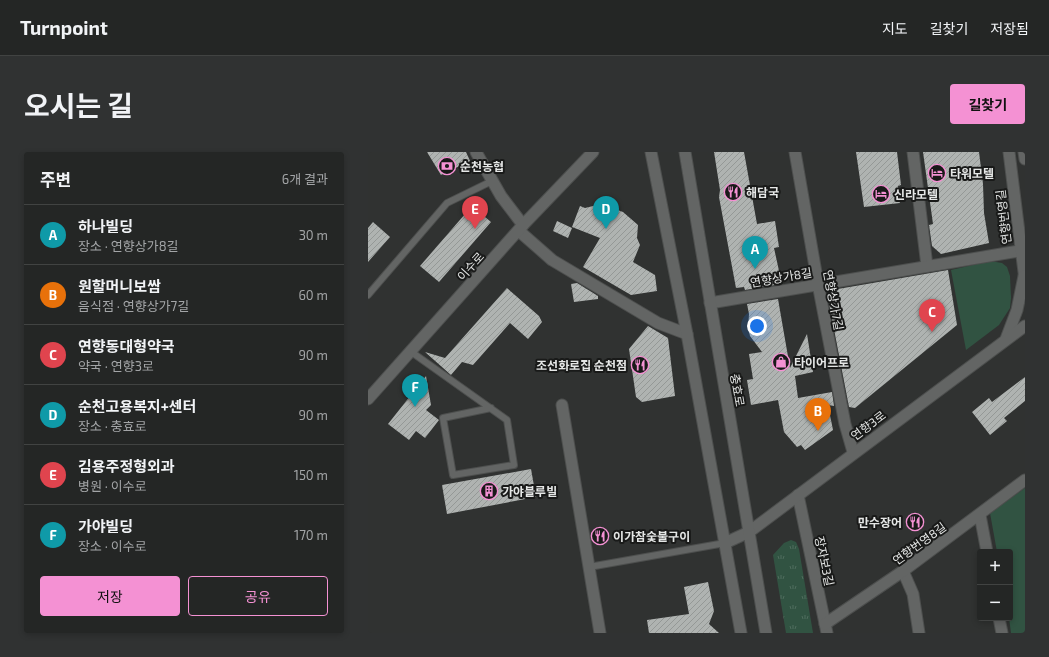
<!DOCTYPE html>
<html lang="ko">
<meta charset="utf-8">
<style>
:root{--surface:#242625;--page:#303232;--text:#f1f3f6;--muted:#a3a5a7;--line:#414342;--accent:#f491d3}
body{margin:0;font-family:"Exo 2","Noto Sans KR",sans-serif;background:var(--page);color:var(--text)}
.controls{position:absolute;right:12px;bottom:12px;display:grid;overflow:hidden;border-radius:4px;box-shadow:0 2px 6px #0003}
.controls button{width:36px;height:36px;display:grid;place-items:center;padding:0;border:0;border-bottom:1px solid var(--line);background:var(--surface);color:var(--text);font:20px sans-serif}
.you{position:absolute;left:389px;top:174px;width:14px;height:14px;margin:-10px;border:3px solid #fff;border-radius:50%;background:#1a73e8;box-shadow:0 0 0 6px #1a73e833}
.badge{display:grid;place-items:center;width:26px;height:26px;border-radius:50%;background:var(--accent);color:#fff;font-size:13px;font-weight:700}
.pin{position:absolute;translate:-50% -33px;filter:drop-shadow(0 1px 2px #0008)}
.pin::after{content:'';position:absolute;top:21px;width:14px;height:12px;background:inherit;clip-path:polygon(0 0,100% 0,50% 100%)}
.list{margin:0;padding:0;list-style:none}
h2{display:flex;justify-content:space-between;align-items:center;height:52px;margin:0;padding:0 16px;font-size:17px}
h2 small{font-size:13px;font-weight:400;color:var(--muted)}
.list li{display:grid;grid-template-columns:26px 1fr auto;gap:12px;align-items:center;box-sizing:border-box;height:60px;padding:0 16px;border-top:1px solid var(--line)}
.list b{display:block;font-size:15px;white-space:nowrap}
.list p{margin:0;font-size:13px;white-space:nowrap;color:var(--muted)}
.list em{font-size:13px;font-style:normal;color:var(--muted)}
.actions{display:flex;gap:8px;padding:12px 16px}
.actions a{flex:1;padding:9px 0;border:1px solid var(--accent);border-radius:4px;text-align:center;font-size:14px;color:var(--accent)}
.actions .main{background:var(--accent);color:#111}
.map{position:relative;flex:none;width:657px;height:481px;overflow:hidden;border-radius:4px}
header{display:flex;align-items:center;gap:24px;box-sizing:border-box;height:56px;padding:0 20px;background:var(--surface);border-bottom:1px solid var(--line)}
header strong{font-size:19px}
nav{display:flex;gap:22px;margin-inline-start:auto;font-size:14px}
.intro{display:flex;align-items:center;justify-content:space-between;box-sizing:border-box;height:96px;padding:0 24px}
h1{margin:0;font-size:28px}
.button{padding:10px 18px;border-radius:4px;background:var(--accent);color:#111;font-size:14px;font-weight:700}
main{display:flex;gap:24px;padding:0 24px}
aside{flex:1;background:var(--surface);border-radius:4px;box-shadow:0 2px 6px #0003}
.map>svg:first-child{display:block}
.grass{fill:url(#grass-tufts)}
.green{fill:#315342}
.building{fill:url(#building-hatch)}
.lines{fill:none;stroke-linecap:round;stroke-linejoin:round}
.service-casing{stroke:#4d4f4e;stroke-width:8}
.minor-casing{stroke:#4d4f4e;stroke-width:13}
.tertiary-casing{stroke:#4d4f4e;stroke-width:13}
.secondary-casing{stroke:#4d4f4e;stroke-width:13}
.service{stroke:#636564;stroke-width:6}
.minor{stroke:#636564;stroke-width:11}
.tertiary{stroke:#636564;stroke-width:11}
.secondary{stroke:#636564;stroke-width:11}
.labels{text-anchor:middle;dominant-baseline:central;stroke-width:4;stroke-linejoin:round;paint-order:stroke}
.poi-label{font-size:12px;font-weight:bold;fill:#e5e7e6;stroke:#191a19;text-anchor:start}
.street-label{font-size:12px;fill:#e5e7e6;stroke:#191a19}
</style>
<header>
<strong>Turnpoint</strong>
<nav><a>지도</a><a>길찾기</a><a>저장됨</a></nav>
</header>
<div class="intro"><h1>오시는 길</h1><a class="button">길찾기</a></div>
<main>
<aside>
<h2>주변<small>6개 결과</small></h2>
<ul class="list">
<li><span class="badge" style="background:#0f9aa8">A</span><div><b>하나빌딩</b><p>장소 · 연향상가8길</p></div><em>30 m</em></li>
<li><span class="badge" style="background:#e8710a">B</span><div><b>원할머니보쌈</b><p>음식점 · 연향상가7길</p></div><em>60 m</em></li>
<li><span class="badge" style="background:#e0444e">C</span><div><b>연향동대형약국</b><p>약국 · 연향3로</p></div><em>90 m</em></li>
<li><span class="badge" style="background:#0f9aa8">D</span><div><b>순천고용복지+센터</b><p>장소 · 충효로</p></div><em>90 m</em></li>
<li><span class="badge" style="background:#e0444e">E</span><div><b>김용주정형외과</b><p>병원 · 이수로</p></div><em>150 m</em></li>
<li><span class="badge" style="background:#0f9aa8">F</span><div><b>가야빌딩</b><p>장소 · 이수로</p></div><em>170 m</em></li>
</ul>
<div class="actions"><a class="main">저장</a><a>공유</a></div>
</aside>
<div class="map">
<svg width="657" height="481" viewBox="0 0 657 481">
<defs>
<pattern id="grass-tufts" width="24" height="20" patternUnits="userSpaceOnUse"><rect width="24" height="20" fill="#315342"/><path d="M3 7l-1-3M5 7V3M7 7l1-3M15 17l-1-3M17 17v-4M19 17l1-3" fill="none" stroke="#4f6c5d"/></pattern>
<pattern id="building-hatch" width="6" height="6" patternUnits="userSpaceOnUse"><rect width="6" height="6" fill="#afb3b1"/><path d="M-1 1l2-2M0 6l6-6M5 7l2-2" fill="none" stroke="#949896"/></pattern>
</defs>
<rect width="100%" height="100%" fill="#303231"/>
<path class="grass" d="M423,388l5,2 3,7 14,84h-27l-13,-78 11,-12z"/>
<g class="green">
<path d="M622,109l12,2 5,4 3,9 1,22 -1,10 -11,17 -33,25 -15,-80z"/>
<path d="M657,336v145h-14l-2,-15 1,-66h-13l-7,-39z"/>
</g>
<g class="building">
<path d="M59,0h39l4,9 -29,14z"/>
<path d="M346,0h30l13,72 18,-3 4,26 -5,1 7,32 -6,1v4l-30,5 -1,-3 -8,1 -17,-91 1,-7z"/>
<path d="M488,0h41l4,33 -3,1 2,17 -36,4z"/>
<path d="M555,0h56l4,32 1,29 5,30 -48,11 -9,-8 -3,-21 4,-1z"/>
<path d="M229,53l10,1 16,6 15,13 -1,13 3,7 -7,17 22,13 2,16 -26,4 -48,-28 17,-29 -28,-11 8,-21 5,2z"/>
<path d="M104,54l19,16 -52,60 -19,-16z"/>
<path d="M189,69l15,7 -4,10 -15,-7z"/>
<path d="M5,70l17,15 -22,25v-34z"/>
<path d="M580,118l9,55 -102,83 -6,-1 -21,-109 4,-8z"/>
<path d="M209,131l21,13v3l-24,3 -3,-18z"/>
<path d="M139,136l32,28 3,6 -14,17 -18,-16 -37,42 -11,-3 -11,13 -26,-23 20,6z"/>
<path d="M410,147l12,69 17,-34 6,38 -18,4 3,22 34,-6 2,14 -6,-1 5,25 -28,20 -4,-5 -4,2 -13,-15 -6,-32 -27,5 -4,-25 6,-1 -4,-25 13,-2 -12,-16 -2,-7 1,-15 -2,-10z"/>
<path d="M280,174l20,12 7,58 -33,6 -6,-5 -7,-48z"/>
<path d="M58,224l5,29 -5,5 13,10 -14,18 -9,-7 -7,9 -21,-16z"/>
<path d="M657,225v24l-21,17 3,3 -17,14 -18,-23 17,-14 3,4z"/>
<path d="M163,317l5,28 -89,17 -5,-29z"/>
<path d="M340,430l6,29 -5,13 10,9h-70l-2,-13 42,-6 -5,-27z"/>
</g>
<g class="lines">
<defs>
<g id="service">
<path d="M0,143l79,-92 45,-22"/>
<path d="M42,199l97,69 7,45 -61,10 -10,-57 48,-10"/>
<path d="M221,415l136,-24"/>
</g>
<g id="minor">
<path d="M108,0l25,44 22,29"/>
<path d="M427,0l23,132 27,140 8,28"/>
<path d="M545,0l14,114"/>
<path d="M151,79l33,29 106,63 29,11"/>
<path d="M342,151l315,-53"/>
<path d="M194,253l38,228"/>
<path d="M430,343l29,138"/>
<path d="M612,363l7,37"/>
<path d="M535,419l10,23 6,39"/>
<path d="M631,466l3,15"/>
<path d="M457,472l78,-53 122,-91"/>
</g>
<g id="tertiary">
<path d="M641,0l16,128"/>
<path d="M656,0l1,7"/>
<path d="M638,187l11,-29 7,-34"/>
<path d="M357,391l24,-11 276,-206"/>
</g>
<g id="secondary">
<path d="M283,0l36,182 54,299"/>
<path d="M317,0l81,481"/>
<path d="M0,247l155,-174 70,-73"/>
</g>
</defs>
<use href="#service" class="service-casing"/>
<use href="#minor" class="minor-casing"/>
<use href="#tertiary" class="tertiary-casing"/>
<use href="#secondary" class="secondary-casing"/>
<use href="#service" class="service"/>
<use href="#minor" class="minor"/>
<use href="#tertiary" class="tertiary"/>
<use href="#secondary" class="secondary"/>
</g>
<defs>
<symbol id="bank-ring" viewBox="-11 -11 22 22"><circle r="9.5" fill="#191a19" stroke="#f491d3" stroke-width="1.5"/><path d="M-6-4H6V4H-6ZM0-2.3a2.3 2.3 0 1 0 0 4.6a2.3 2.3 0 1 0 0-4.6Z" fill="#f491d3"/></symbol>
<symbol id="hotel-ring" viewBox="-11 -11 22 22"><circle r="9.5" fill="#191a19" stroke="#f491d3" stroke-width="1.5"/><path d="M-6-4.5h1.5V1H6V5H4.5V3h-9V5H-6ZM-4 0a1.8 1.8 0 1 1 3.6 0ZM.5 0V-2.5h3Q6-2.5 6 0Z" fill="#f491d3"/></symbol>
<symbol id="restaurant-ring" viewBox="-11 -11 22 22"><circle r="9.5" fill="#191a19" stroke="#f491d3" stroke-width="1.5"/><path d="M-5-6h1v4h1v-4h1v4h1v-4h1v5L-1.5 .5V6h-2V.5L-5-1ZM5-6V6H3V1.5H1.5Q1.5-4 5-6Z" fill="#f491d3"/></symbol>
<symbol id="shop-ring" viewBox="-11 -11 22 22"><circle r="9.5" fill="#191a19" stroke="#f491d3" stroke-width="1.5"/><path d="M-5-2.5h2.3a2.7 3.5 0 0 1 5.4 0H5L5.5 6h-11ZM-1.5-2.5h3a1.5 2.3 0 0 0-3 0Z" fill="#f491d3"/></symbol>
<symbol id="building-ring" viewBox="-11 -11 22 22"><circle r="9.5" fill="#191a19" stroke="#f491d3" stroke-width="1.5"/><path d="M-4-6H4V6H1V3H-1V6H-4ZM-2.5-4.3h1.7v1.8h-1.7ZM.8-4.3h1.7v1.8H.8ZM-2.5-1h1.7V.8h-1.7ZM.8-1h1.7V.8H.8Z" fill="#f491d3"/></symbol>
</defs>
<g fill-rule="evenodd">
<use href="#bank-ring" x="69" y="4" width="20" height="20"/>
<use href="#hotel-ring" x="559" y="11" width="20" height="20"/>
<use href="#restaurant-ring" x="355" y="30" width="20" height="20"/>
<use href="#hotel-ring" x="503" y="32" width="20" height="20"/>
<use href="#shop-ring" x="403" y="200" width="20" height="20"/>
<use href="#restaurant-ring" x="262" y="203" width="20" height="20"/>
<use href="#building-ring" x="111" y="329" width="20" height="20"/>
<use href="#restaurant-ring" x="537" y="360" width="20" height="20"/>
<use href="#restaurant-ring" x="222" y="374" width="20" height="20"/>
</g>
<g class="labels">
<g class="poi-label">
<text x="92" y="14">순천농협</text>
<text x="582" y="21">타워모텔</text>
<text x="378" y="40">해담국</text>
<text x="526" y="42">신라모텔</text>
<text x="426" y="210">타이어프로</text>
<text x="259" y="213" text-anchor="end">조선화로집 순천점</text>
<text x="134" y="339">가야블루빌</text>
<text x="534" y="370" text-anchor="end">만수장어</text>
<text x="245" y="384">이가참숯불구이</text>
</g>
<g class="street-label">
<text transform="translate(635 65) rotate(-97)">연향번영길</text>
<text transform="translate(102 114) rotate(-48)">이수로</text>
<text transform="translate(413 125) rotate(-10)">연향상가8길</text>
<text transform="translate(466 148) rotate(79)">연향상가7길</text>
<text transform="translate(370 238) rotate(80)">충효로</text>
<text transform="translate(500 273) rotate(-37)">연향3로</text>
<text transform="translate(551 391) rotate(-36)">연향번영8길</text>
<text transform="translate(457 409) rotate(78)">장자보3길</text>
</g>
</g>
</svg>
<div class="controls">
<button>+</button>
<button>−</button>
</div>
<div class="you"></div>
<div class="pin badge" style="left:387px;top:117px;background:#0f9aa8">A</div>
<div class="pin badge" style="left:450px;top:279px;background:#e8710a">B</div>
<div class="pin badge" style="left:564px;top:180px;background:#e0444e">C</div>
<div class="pin badge" style="left:238px;top:77px;background:#0f9aa8">D</div>
<div class="pin badge" style="left:107px;top:77px;background:#e0444e">E</div>
<div class="pin badge" style="left:47px;top:255px;background:#0f9aa8">F</div>
</div>
</main>
